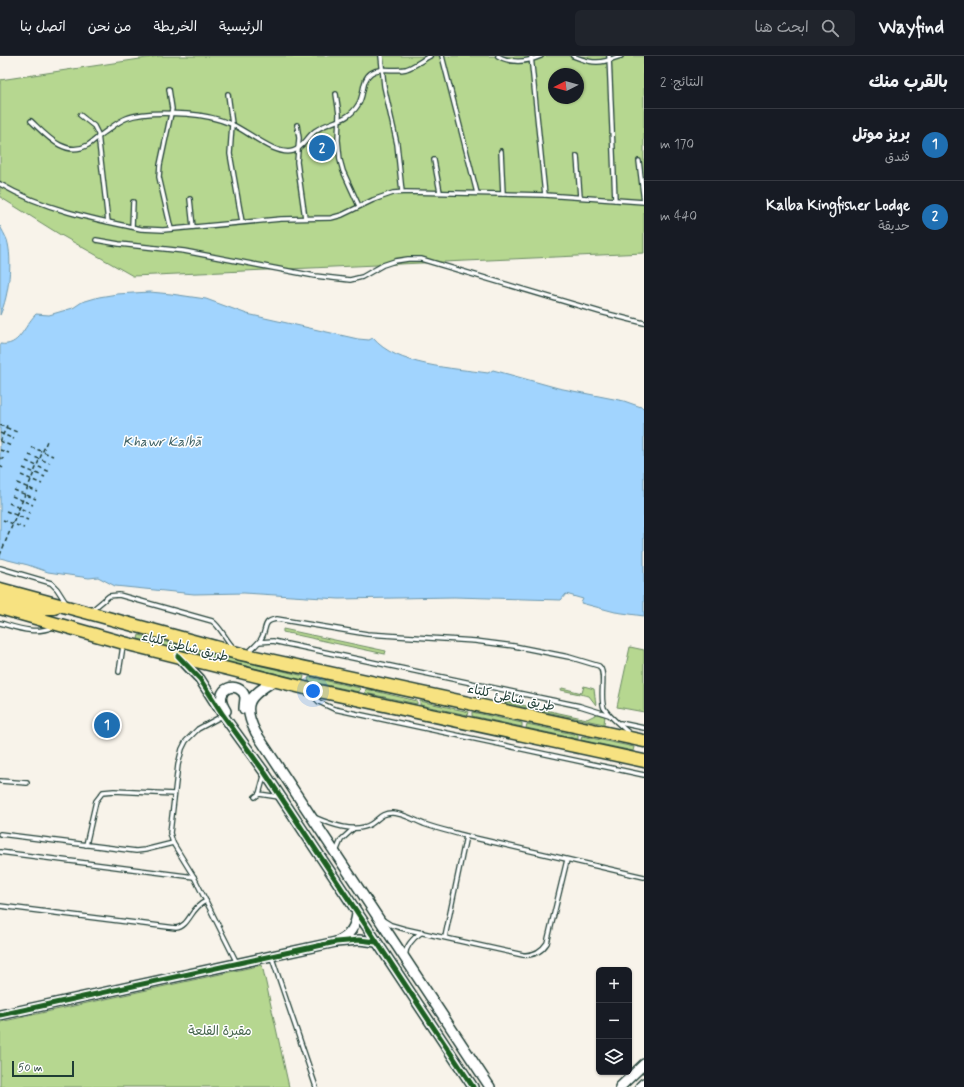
<!DOCTYPE html>
<html lang="ar">
<meta charset="utf-8">
<style>
:root{--surface:#171b24;--page:#20242c;--text:#f1f3f6;--muted:#9ea1a6;--line:#363941;--accent:#1f6fb2}
body{margin:0;font-family:Mynerve,"Playpen Sans Arabic",sans-serif;background:var(--page);color:var(--text);direction:rtl}
.controls{position:absolute;right:12px;bottom:12px;display:grid;overflow:hidden;border-radius:6px;box-shadow:0 1px 3px #0004}
.controls button{width:36px;height:36px;display:grid;place-items:center;padding:0;border:0;border-bottom:1px solid var(--line);background:var(--surface);color:var(--text);font:20px sans-serif}
.compass{position:absolute;left:548px;top:12px;width:36px;height:36px;border-radius:50%;background:var(--surface);box-shadow:0 1px 3px #0004;rotate:264deg}
.scale{position:absolute;left:12px;bottom:10px;width:62px;box-sizing:border-box;padding-left:4px;border:2px solid #1f3d34;border-top:0;font-size:11px;line-height:14px;white-space:nowrap;color:#1f3d34;-webkit-text-stroke:3px #fff;paint-order:stroke}
.you{position:absolute;left:313px;top:635px;width:14px;height:14px;margin:-10px;border:3px solid #fff;border-radius:50%;background:#1a73e8;box-shadow:0 0 0 6px #1a73e833}
.badge{display:grid;place-items:center;width:26px;height:26px;border-radius:50%;background:var(--accent);color:#fff;font-size:13px;font-weight:700}
.pin{position:absolute;translate:-50% -50%;border:2px solid #fff;box-shadow:0 1px 4px #0006}
.list{margin:0;padding:0;list-style:none}
h2{display:flex;justify-content:space-between;align-items:center;height:52px;margin:0;padding:0 16px;font-size:17px}
h2 small{font-size:13px;font-weight:400;color:var(--muted)}
.list li{display:grid;grid-template-columns:26px 1fr auto;gap:12px;align-items:center;box-sizing:border-box;height:72px;padding:0 16px;border-top:1px solid var(--line)}
.list b{display:block;font-size:15px;white-space:nowrap}
.list p{margin:0;font-size:13px;white-space:nowrap;color:var(--muted)}
.list em{font-size:13px;font-style:normal;color:var(--muted)}
.icon{flex:none;width:22px;height:22px;fill:none;stroke:currentColor;stroke-width:2;stroke-linecap:round;stroke-linejoin:round}
.map{position:relative;flex:none;width:644px;height:1031px;overflow:hidden;direction:ltr}
header{display:flex;align-items:center;gap:24px;box-sizing:border-box;height:56px;padding:0 20px;background:var(--surface);border-bottom:1px solid var(--line)}
header strong{font-size:19px}
nav{display:flex;gap:22px;margin-inline-start:auto;font-size:14px}
.search{width:280px;height:36px;background:var(--page);display:flex;align-items:center;gap:10px;box-sizing:border-box;padding:0 14px;border-radius:6px;color:var(--muted);font-size:15px}
main{display:flex}
aside{flex:1;background:var(--surface)}
.map>svg:first-child{display:block}
.green{fill:#b6d790;stroke:#6a8a62;fill-rule:evenodd}
.water{fill:#a1d4fe;stroke:#6d98ad}
.lines{fill:none;stroke-linecap:round;stroke-linejoin:round}
.service-casing{stroke:#1f3d34;stroke-width:6}
.tertiary-casing{stroke:#1f3d34;stroke-width:12}
.trunk-casing{stroke:#1f3d34;stroke-width:15}
.path{stroke:#1f3d34;stroke-width:1.5;stroke-dasharray:4 3;stroke-linecap:butt}
.service{stroke:#fff;stroke-width:3.5}
.tertiary{stroke:#fff;stroke-width:9}
.trunk{stroke:#f7e281;stroke-width:12}
.cycleway-casing{stroke:#fff;stroke-width:8}
.cycleway{stroke:#1b5e20;stroke-width:5}
.labels{text-anchor:middle;dominant-baseline:central;stroke-width:3;stroke-linejoin:round;paint-order:stroke}
.street-label{font-size:13px;fill:#1f3d34;stroke:#fff}
.park-label{font-size:13px;fill:#45644b;stroke:#fff}
.water-label{font-size:14px;font-style:italic;fill:#406366;stroke:#fff}
</style>
<header>
<strong>Wayfind</strong>
<div class="search"><svg class="icon" aria-label="search" viewBox="0 0 24 24"><circle cx="10" cy="10" r="6"/><path d="M15 15l6 6"/></svg>ابحث هنا</div>
<nav><a>الرئيسية</a><a>الخريطة</a><a>من نحن</a><a>اتصل بنا</a></nav>
</header>
<main>
<aside>
<h2>بالقرب منك<small>النتائج: 2</small></h2>
<ul class="list">
<li><span class="badge">1</span><div><b>بريز موتل</b><p>فندق</p></div><em>170 m</em></li>
<li><span class="badge">2</span><div><b>Kalba Kingfisher Lodge</b><p>حديقة</p></div><em>440 m</em></li>
</ul>
</aside>
<div class="map">
<svg width="644" height="1031" viewBox="0 0 644 1031">
<rect width="100%" height="100%" fill="#f8f3ea"/>
<filter id="ink" filterUnits="userSpaceOnUse"><feTurbulence type="fractalNoise" baseFrequency=".025" numOctaves="2"/><feDisplacementMap in="SourceGraphic" scale="8" xChannelSelector="R" yChannelSelector="G"/><feConvolveMatrix kernelMatrix="1 2 1 2 8 2 1 2 1" color-interpolation-filters="sRGB"/></filter>
<g filter="url(#ink)">
<g class="green">
<path d="M160,0h484v197l-511,23 -74,-42 -59,-37v-117zM554,18h24v24h-24z"/>
<path d="M283,573l103,22 -1,3 -102,-22z"/>
<path d="M139,579l57,15 -1,4 -57,-15z"/>
<path d="M630,591l14,3v62l-27,-5z"/>
<path d="M199,595l105,25 -1,4 -105,-25z"/>
<path d="M309,621l51,11 -1,4 -51,-11z"/>
<path d="M584,630l10,3 2,16 -7,-9 -28,-6 1,-2 20,5z"/>
<path d="M366,633l51,12v3l-52,-11z"/>
<path d="M420,645l49,11 -1,3 -48,-10z"/>
<path d="M503,645l84,18 10,-5 8,2 -1,8 -101,-21z"/>
<path d="M472,656l50,11v4l-50,-11z"/>
<path d="M527,668l51,11v4l-52,-11z"/>
<path d="M582,680l52,11 -1,4 -52,-11z"/>
<path d="M262,909l27,122h-289v-65z"/>
</g>
<g class="water">
<path d="M0,170c2,4 5,9 7,14 6,19 2,56 -7,75z"/>
<path d="M150,236l21,2 35,5 41,15 111,25 11,1 4,-2c23,28 80,30 115,35l5,-3 65,18 66,13 20,7v208l-29,-4 -34,-9 2,-4 -17,-5 -5,6 -107,-3 -115,2 -95,-6 -50,1 -79,-8 -17,-9 -9,1 -41,-6 -20,-7 -28,-7v-214c20,3 23,-17 36,-30l13,1 24,-7 9,-6 17,-5 18,-3z"/>
</g>
<g class="lines">
<defs>
<g id="service">
<path d="M381,0l3,30 13,58 5,48"/>
<path d="M442,0l35,137"/>
<path d="M498,0c14,8 29,6 43,0"/>
<path d="M531,0l14,139"/>
<path d="M573,0c10,4 21,8 32,5 6,-1 11,-4 16,-5"/>
<path d="M609,0l6,144"/>
<path d="M169,33l3,20 -12,56 -1,12 12,52"/>
<path d="M228,38l4,30 -2,30 12,68"/>
<path d="M336,38l3,20 -1,26 2,20 3,11 16,35"/>
<path d="M80,59l14,11 4,8 10,88"/>
<path d="M31,65c15,14 34,37 57,24 6,-4 11,-9 17,-13 7,-5 14,-11 22,-14 15,-6 44,-5 60,-4 15,1 30,4 44,10 17,7 44,32 62,27 10,-3 14,-14 22,-20 15,-11 32,-8 43,-26 7,-10 3,-25 13,-32 10,-7 23,-1 35,-4 9,-3 16,-9 24,-13"/>
<path d="M297,69l2,13 -2,24 8,56"/>
<path d="M501,95l2,43"/>
<path d="M577,100l3,41"/>
<path d="M434,104l6,32"/>
<path d="M639,105l5,41"/>
<path d="M0,128c43,25 92,35 141,45l22,1 118,-11 50,-1 11,-3 31,-15 20,-7 13,-1 139,3 99,7"/>
<path d="M190,143l3,28"/>
<path d="M132,171l1,-25"/>
<path d="M96,184l23,4 65,7 131,25 35,4 12,-3 21,-12 12,-4 13,-2h13l179,53 44,11"/>
<path d="M0,512l51,15 6,6 9,14"/>
<path d="M91,555l18,-15 10,-1 93,26c9,6 13,18 21,26"/>
<path d="M0,567c18,5 35,12 53,4"/>
<path d="M259,586l14,-1 9,2 298,63 29,9"/>
<path d="M248,597c4,-5 10,-9 13,-14 7,-10 0,-18 16,-20l90,15 108,7 39,5 55,11 30,9c8,7 0,30 5,42 5,9 19,19 27,27"/>
<path d="M119,616l4,-26"/>
<path d="M310,637l9,9 15,7 310,66"/>
<path d="M222,660l-24,13 -12,12 -4,8 -4,16 -8,68 3,10 21,34 43,86"/>
<path d="M620,667l24,5"/>
<path d="M0,725l27,2"/>
<path d="M259,738l5,-18"/>
<path d="M255,741l4,-3 20,3"/>
<path d="M314,761c16,7 41,17 57,7 8,-5 10,-11 21,-11 11,0 22,7 32,11 14,5 28,8 42,12l178,41"/>
<path d="M0,778l136,17 9,-1 28,-7"/>
<path d="M86,789l10,-44 7,-9 11,-1 60,3"/>
<path d="M0,796l194,25"/>
<path d="M336,796l5,-12 12,-11"/>
<path d="M0,850l176,22c14,-2 14,-20 30,-27"/>
<path d="M383,864l8,5 14,4 118,26c11,1 18,-3 24,-12l20,-83"/>
<path d="M445,881l21,-101"/>
<path d="M405,900c1,-11 8,-18 17,-24"/>
<path d="M272,902l44,129"/>
</g>
<g id="tertiary">
<path d="M179,601l21,22 23,36 42,58 208,314"/>
<path d="M274,625c-25,15 -33,23 -18,52l234,354"/>
<path d="M226,655c-16,-25 15,-31 19,-14 0,4 -1,8 -1,12"/>
<path d="M338,885c12,-5 18,-16 19,-28"/>
<path d="M0,959l336,-73 23,-2 17,2"/>
<path d="M620,1031l24,-23"/>
<path d="M640,1031l4,-4"/>
</g>
<g id="trunk">
<path d="M0,533l241,65 403,87"/>
<path d="M0,544h6l29,8h19"/>
<path d="M0,552l124,35 181,45 339,73"/>
</g>
</defs>
<use href="#service" class="service-casing"/>
<use href="#tertiary" class="tertiary-casing"/>
<use href="#trunk" class="trunk-casing"/>
<g class="path">
<path d="M0,369l17,7"/>
<path d="M0,377l14,6"/>
<path d="M0,385l11,5"/>
<path d="M0,386l8,-19"/>
<path d="M31,391l22,9"/>
<path d="M0,394l9,3"/>
<path d="M29,399l21,8"/>
<path d="M0,402l6,2"/>
<path d="M26,405l24,11"/>
<path d="M0,410l3,2"/>
<path d="M23,412l22,9"/>
<path d="M21,419l21,9"/>
<path d="M17,427l21,9"/>
<path d="M14,434l22,9"/>
<path d="M12,440l21,9"/>
<path d="M9,447l21,10"/>
<path d="M6,455l22,9"/>
<path d="M3,464l21,8"/>
<path d="M0,499l47,-114"/>
</g>
<use href="#service" class="service"/>
<use href="#tertiary" class="tertiary"/>
<use href="#trunk" class="trunk"/>
<defs>
<g id="cycleway">
<path d="M178,600l22,23 23,36 42,58 208,314"/>
<path d="M0,959l336,-73 23,-2 17,2"/>
</g>
</defs>
<use href="#cycleway" class="cycleway-casing"/>
<use href="#cycleway" class="cycleway"/>
</g>
</g>
<g class="labels">
<g class="street-label">
<text transform="translate(185 591) rotate(14)">طريق شاطئ كلباء</text>
<text transform="translate(511 642) rotate(12)">طريق شاطئ كلباء</text>
</g>
<g class="park-label">
<text x="220" y="975">مقبرة القلعة</text>
</g>
<g class="water-label">
<text x="162" y="386">Khawr Kalbā</text>
</g>
</g>
</svg>
<div class="controls">
<button>+</button>
<button>−</button>
<button><svg class="icon" aria-label="layers" viewBox="0 0 24 24"><path d="M12 4l9 5-9 5-9-5zM3 14l9 5 9-5"/></svg></button>
</div>
<svg class="compass" viewBox="-18 -18 36 36"><path d="M0-13l5 13h-10z" fill="#e53935"/><path d="M0 13l5-13h-10z" fill="#9ea1a6"/></svg>
<div class="scale">50 m</div>
<div class="you"></div>
<div class="pin badge" style="left:107px;top:669px">1</div>
<div class="pin badge" style="left:322px;top:92px">2</div>
</div>
</main>
